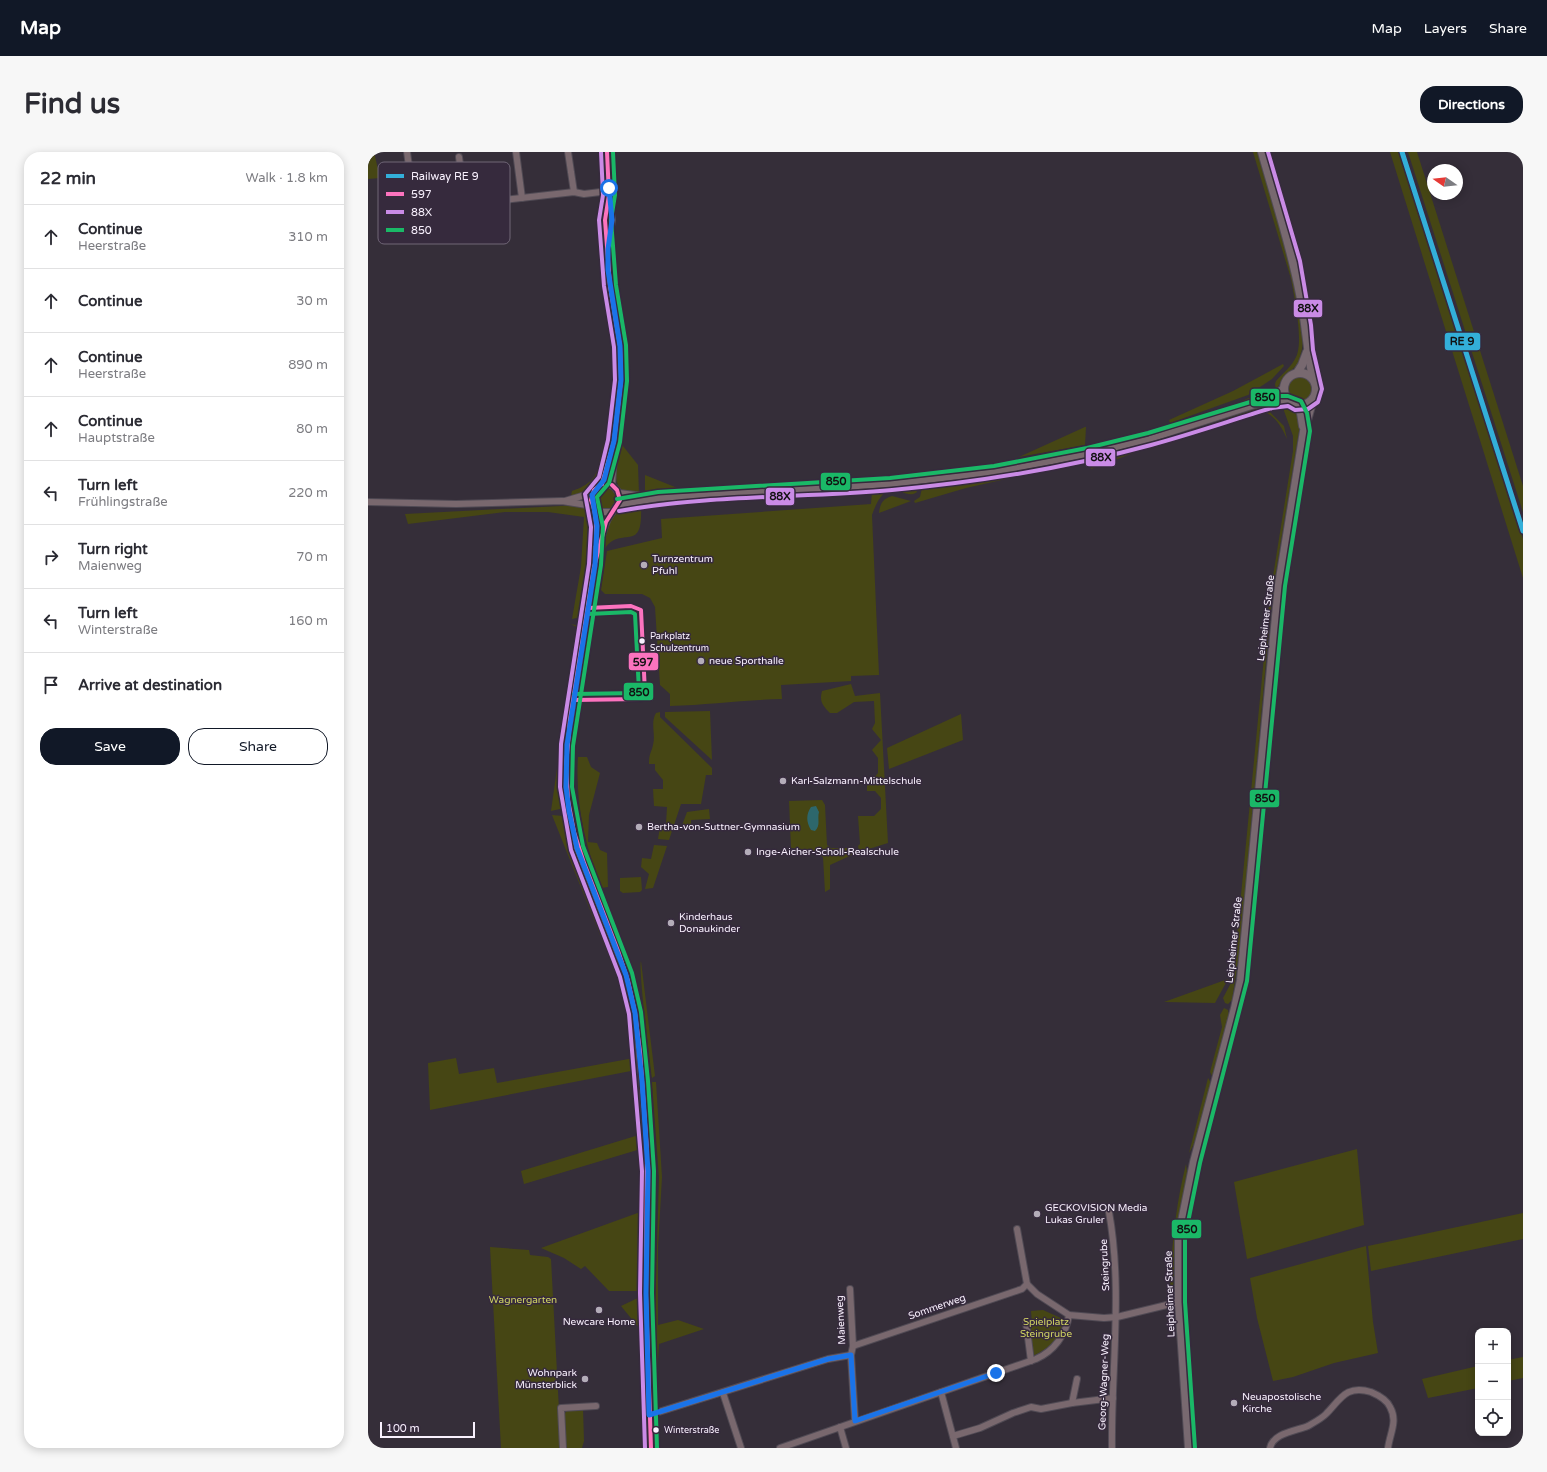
<!DOCTYPE html>
<meta charset="utf-8">
<style>
:root{--surface:#fff;--page:#f7f7f7;--text:#2b2b33;--muted:#7c7c81;--line:#e1e1e2;--accent:#111827}
body{margin:0;font-family:"Varela Round",sans-serif;background:var(--page);color:var(--text)}
.controls{position:absolute;right:12px;bottom:12px;display:grid;overflow:hidden;border-radius:8px;box-shadow:0 2px 10px #0003}
.controls button{width:36px;height:36px;display:grid;place-items:center;padding:0;border:0;border-bottom:1px solid var(--line);background:var(--surface);color:var(--text);font:20px sans-serif}
.compass{position:absolute;left:1059px;top:12px;width:36px;height:36px;border-radius:50%;background:var(--surface);box-shadow:0 2px 10px #0003;rotate:284deg}
.scale{position:absolute;left:12px;bottom:10px;width:95px;box-sizing:border-box;padding-left:4px;border:2px solid #f9f1fe;border-top:0;font-size:11px;line-height:14px;white-space:nowrap;color:#f9f1fe;-webkit-text-stroke:3px #362a3d;paint-order:stroke}
.stop{position:absolute;width:12px;height:12px;margin:-9px;border:3px solid #1a73e8;border-radius:50%;background:#fff}
.stop.end{background:#1a73e8;border-color:#fff;box-shadow:0 1px 4px #0008}
.list{margin:0;padding:0;list-style:none}
h2{display:flex;justify-content:space-between;align-items:center;height:52px;margin:0;padding:0 16px;font-size:17px}
h2 small{font-size:13px;font-weight:400;color:var(--muted)}
.list li{display:grid;grid-template-columns:26px 1fr auto;gap:12px;align-items:center;box-sizing:border-box;height:64px;padding:0 16px;border-top:1px solid var(--line)}
.list b{display:block;font-size:15px;white-space:nowrap}
.list p{margin:0;font-size:13px;white-space:nowrap;color:var(--muted)}
.list em{font-size:13px;font-style:normal;color:var(--muted)}
.actions{display:flex;gap:8px;padding:12px 16px}
.actions a{flex:1;padding:9px 0;border:1px solid var(--accent);border-radius:16px;text-align:center;font-size:14px;color:var(--accent)}
.actions .main{background:var(--accent);color:#fff}
.icon{flex:none;width:22px;height:22px;fill:none;stroke:currentColor;stroke-width:2;stroke-linecap:round;stroke-linejoin:round}
.map{position:relative;flex:none;width:1155px;height:1296px;overflow:hidden;border-radius:16px}
header{display:flex;align-items:center;gap:24px;box-sizing:border-box;height:56px;padding:0 20px;background:var(--accent);color:#fff}
header strong{font-size:19px}
nav{display:flex;gap:22px;margin-inline-start:auto;font-size:14px}
.intro{display:flex;align-items:center;justify-content:space-between;box-sizing:border-box;height:96px;padding:0 24px}
h1{margin:0;font-size:28px}
.button{padding:10px 18px;border-radius:16px;background:var(--accent);color:#fff;font-size:14px;font-weight:700}
main{display:flex;gap:24px;padding:0 24px}
aside{flex:1;background:var(--surface);border-radius:16px;box-shadow:0 2px 10px #0003}
.map>svg:first-child{display:block}
.green{fill:#464614}
.water{fill:#2d676c}
.lines{fill:none;stroke-linecap:round;stroke-linejoin:round}
.minor-casing{stroke:#504a54;stroke-width:8}
.major-casing{stroke:#504a54;stroke-width:10}
.minor{stroke:#79686e;stroke-width:6}
.major{stroke:#786970;stroke-width:8}
.bus-1-casing{stroke:#362a3d;stroke-width:7}
.bus-2-casing{stroke:#362a3d;stroke-width:7}
.bus-3-casing{stroke:#362a3d;stroke-width:7}
.bus-1{stroke:#fc73be;stroke-width:4}
.bus-2{stroke:#ca8be6;stroke-width:4}
.bus-3{stroke:#1ab867;stroke-width:4}
.rail-1-casing{stroke:#362a3d;stroke-width:8}
.rail-1{stroke:#33afd9;stroke-width:5}
.route{stroke:#1a73e8;stroke-width:5}
.poi-dot{fill:#b4adb9;stroke:#362a3d;stroke-width:1.5}
.bus-dot{fill:#f9f1fe;stroke:#362a3d;stroke-width:1.5}
.labels{text-anchor:middle;dominant-baseline:central;stroke-width:3;stroke-linejoin:round;paint-order:stroke}
.bus-label{font-size:9px;fill:#f9f1fe;stroke:#362a3d;text-anchor:start}
.poi-label{font-size:10px;fill:#f9f1fe;stroke:#362a3d;text-anchor:start}
.street-label{font-size:10px;fill:#f9f1fe;stroke:#362a3d}
.park-label{font-size:10px;fill:#d2d662;stroke:#362a3d}
.key{fill:#362a3d;stroke:#706677;stroke-width:1}
.key-label{font-size:11px;fill:#f9f1fe}
.line-badge{stroke:#362a3d;stroke-width:1.5}
.pale-badge-label{font-size:11px;text-anchor:middle;font-weight:bold;fill:#111}
</style>
<header>
<strong>Map</strong>
<nav><a>Map</a><a>Layers</a><a>Share</a></nav>
</header>
<div class="intro"><h1>Find us</h1><a class="button">Directions</a></div>
<main>
<aside>
<h2>22 min<small>Walk · 1.8 km</small></h2>
<ul class="list">
<li><svg class="icon" aria-label="ahead" viewBox="0 0 24 24"><path d="M12 20V5M6 11l6-6 6 6"/></svg><div><b>Continue</b><p>Heerstraße</p></div><em>310 m</em></li>
<li><svg class="icon" aria-label="ahead" viewBox="0 0 24 24"><path d="M12 20V5M6 11l6-6 6 6"/></svg><div><b>Continue</b></div><em>30 m</em></li>
<li><svg class="icon" aria-label="ahead" viewBox="0 0 24 24"><path d="M12 20V5M6 11l6-6 6 6"/></svg><div><b>Continue</b><p>Heerstraße</p></div><em>890 m</em></li>
<li><svg class="icon" aria-label="ahead" viewBox="0 0 24 24"><path d="M12 20V5M6 11l6-6 6 6"/></svg><div><b>Continue</b><p>Hauptstraße</p></div><em>80 m</em></li>
<li><svg class="icon" aria-label="left" viewBox="0 0 24 24"><path d="M17 20v-9H6M10 6l-5 5 5 5"/></svg><div><b>Turn left</b><p>Frühlingstraße</p></div><em>220 m</em></li>
<li><svg class="icon" aria-label="right" viewBox="0 0 24 24"><path d="M7 20v-9h11M14 6l5 5-5 5"/></svg><div><b>Turn right</b><p>Maienweg</p></div><em>70 m</em></li>
<li><svg class="icon" aria-label="left" viewBox="0 0 24 24"><path d="M17 20v-9H6M10 6l-5 5 5 5"/></svg><div><b>Turn left</b><p>Winterstraße</p></div><em>160 m</em></li>
<li><svg class="icon" aria-label="arrive" viewBox="0 0 24 24"><path d="M6 21V4h12l-3 4 3 4H6"/></svg><div><b>Arrive at destination</b></div></li>
</ul>
<div class="actions"><a class="main">Save</a><a>Share</a></div>
</aside>
<div class="map">
<svg width="1155" height="1296" viewBox="0 0 1155 1296">
<rect width="100%" height="100%" fill="#352e39"/>
<g class="green">
<path d="M6,0l6,26 -12,1v-26z"/>
<path d="M885,0h4l32,106 9,41 5,41 -1,9 -4,15 -15,14 -7,12 -1,-6 1,-3c7,-8 16,-15 20,-24 8,-15 -2,-62 -5,-78z"/>
<path d="M1022,0h9l124,387v39z"/>
<path d="M1040,0h9l106,334v26z"/>
<path d="M915,212l1,2 -12,13 -24,16 -78,28 -1,-3 64,-29z"/>
<circle cx="933" cy="236" r="12"/>
<path d="M892,241l4,2 -1,3c-55,19 -110,37 -166,50l-5,-1 105,-30 36,-12z"/>
<path d="M917,253c11,2 13,10 15,20l-28,171 -32,352 -8,52 -4,4 -3,-1 -2,-5 9,-17 4,-34 34,-352 23,-144v-15l-10,-28z"/>
<path d="M894,255l4,1 18,18 3,13c-5,-12 -12,-24 -25,-28l-97,30 -74,28v-10l3,-2 71,-19z"/>
<path d="M718,275l-1,18 -66,12 66,-30z"/>
<path d="M244,280l-9,43c-7,12 -19,18 -32,21l1,-5c37,-12 21,-33 37,-58z"/>
<path d="M251,282l4,12 15,19 1,29c-6,-1 -13,-1 -18,-5 -10,-8 -3,-43 -2,-55z"/>
<path d="M715,297l-6,4 -82,15 -75,10 -1,-1z"/>
<path d="M712,308l6,1 -120,27 -51,15 -1,-2 6,-4 2,-9 3,-3 39,-4z"/>
<path d="M277,323l35,14 121,-5 111,-7 -3,2 -108,9 -156,6z"/>
<path d="M536,336h11l2,4c-13,11 -29,-23 -45,23l7,160 -28,1v5l-70,4 1,14c-38,1 -74,6 -112,7v-12l-10,-9 -5,-78 -5,-9 -8,-4h-37l-4,-4 6,-39 55,-13 -1,-19 210,-15 1,-13z"/>
<circle cx="237" cy="347" r="11"/>
<path d="M524,344l19,5 -32,12c1,-10 4,-14 13,-17z"/>
<path d="M193,354c21,0 29,-3 33,19l-11,87 -2,5 -9,2 9,-52 3,-50 -36,-5h-43l-97,12 -3,-10z"/>
<path d="M273,355c2,47 -18,19 -35,40 -9,12 -8,36 -10,51 -1,-11 8,-70 15,-79 8,-9 18,-12 30,-12z"/>
<path d="M203,472l8,2 1,5 -12,85h-4l14,-88z"/>
<path d="M483,532l4,12 25,-3 8,150 -29,9 -1,-6 2,-2 -2,-28h16l7,-7v-11l-6,-7h-8v-11h5l6,-7v-15l-6,-8 9,-10 -9,-11 3,-6 -1,-22 -20,1 -17,11h-7c-7,-7 -11,-11 -8,-22z"/>
<path d="M342,559l2,49 -47,-43v-5z"/>
<path d="M292,560v5l52,51v7h-6l-5,29h-20l-12,36 -11,-1 2,-12 6,-3 1,-17 -13,-1 -1,-17h10v-9l-8,-10v-6h-6c0,-11 2,-10 4,-19 3,-11 -3,-22 3,-32z"/>
<path d="M593,562l2,26 -74,29 -2,-21z"/>
<path d="M208,569h1c-2,19 -5,39 -4,58 1,41 14,80 28,119 -6,-9 -9,-19 -12,-29 -17,-48 -20,-98 -13,-148z"/>
<path d="M193,588h5v65l-6,4 -9,2z"/>
<path d="M210,605h9l4,10 9,6 -11,42 -1,27 9,1 3,7 7,3 1,34 -7,1c-16,-44 -26,-85 -23,-131z"/>
<path d="M454,648l3,5 2,40 4,3h21v7l-22,10v24l-5,3 -2,-35 -13,-7 -19,-2 -2,-47z"/>
<path d="M341,657l1,10 -19,1v8h-10l6,-16z"/>
<path d="M184,663l11,1 4,5 5,21 14,40 25,60 14,43 -3,5z"/>
<path d="M286,693l13,1 -14,42 -8,1 4,-15 -8,-7 1,-9 9,1z"/>
<path d="M273,725l1,13 -2,2 -17,1 -3,-2v-13z"/>
<path d="M238,757c11,27 23,54 30,82 7,28 8,57 10,86l-12,-87z"/>
<path d="M273,809l14,115 -3,2c-2,-16 -14,-111 -11,-117z"/>
<path d="M860,827l-13,24 -51,-1z"/>
<path d="M856,856l4,2 1,6 -17,60 -2,-4 12,-45 -2,-12z"/>
<path d="M88,906l3,16 35,-6 3,15 137,-25 2,12 -206,40 -2,-47z"/>
<path d="M840,926l3,5 -17,61 -5,9z"/>
<path d="M284,930h4l6,95 -4,71v77l20,-5 26,9 -45,15 -2,31 -2,-61 4,-136z"/>
<path d="M278,933l8,87 -4,96 2,-96z"/>
<path d="M274,982l2,14 -120,36 -3,-13z"/>
<path d="M989,997l7,76 -117,34 -13,-77z"/>
<path d="M818,1012l1,8 -11,62 -3,54 -3,9c1,-46 5,-89 16,-133z"/>
<path d="M275,1059l-6,80h-28l-24,-25 -4,3 -17,-11 -23,-10z"/>
<path d="M1155,1061v26l-152,32 -3,-25z"/>
<path d="M998,1094l7,76 5,31 -44,10 -41,14 -20,4 -16,-63 -7,-40z"/>
<path d="M122,1095l39,3 1,5 18,2 3,2 10,189h-60z"/>
<path d="M274,1144l1,27 -1,3 -3,2 -18,-22z"/>
<path d="M675,1158l20,9c-1,19 -14,29 -30,37l-3,-29 2,-3 -1,-13z"/>
<path d="M1155,1205v21l-15,3v-21z"/>
<path d="M1110,1214v22l-50,10 -6,-19z"/>
<path d="M200,1257h15l1,32 -2,7h-16l-2,-33z"/>
</g>
<path class="water" d="M448,654l3,6c-2,7 2,13 -4,19l-4,-1c-5,-8 -5,-16 0,-23z"/>
<g class="lines">
<defs>
<g id="minor">
<path d="M39,0l7,50 2,6 5,4 69,-6 13,-6 71,-8 10,2 25,-3"/>
<path d="M148,0l6,46"/>
<path d="M200,0l6,40"/>
<path d="M91,5l7,52"/>
<path d="M241,87l3,-19 -2,-18"/>
<path d="M894,250l23,-15"/>
<path d="M234,332l12,-43 7,-61 -1,-34 -10,-60 -5,-66 4,-25 -2,-43"/>
<path d="M244,333l2,-30"/>
<path d="M251,341l32,4"/>
<path d="M197,349l27,-8"/>
<path d="M0,350l88,2 106,-3 31,5"/>
<path d="M250,353l40,-7 233,-14 104,-12 93,-18 62,-15 105,-34 35,-5"/>
<path d="M227,357l2,18 -2,38 -28,180 -1,42 3,24 8,37 49,127 9,38 7,68 6,90 -2,122 5,155"/>
<path d="M230,399c3,-10 5,-21 9,-30 4,-11 20,-20 9,-32 -4,-5 -9,-5 -14,-5 -9,5 -12,11 -10,20l7,8h13"/>
<path d="M741,1060c14,78 2,157 3,236"/>
<path d="M649,1077l10,55 10,10 32,21 35,3 13,-1 62,-15"/>
<path d="M482,1137l3,57 -2,9 4,66"/>
<path d="M658,1170l5,39"/>
<path d="M485,1194l169,-57 5,-5"/>
<path d="M573,1240l15,56"/>
<path d="M355,1241l18,55"/>
<path d="M704,1251l5,-24"/>
<path d="M281,1263l179,-56 23,-4"/>
<path d="M472,1275l6,21"/>
<path d="M585,1284l27,-8 33,-15 18,-6 10,2 31,-6 41,-5"/>
<path d="M195,1296l-2,-40 35,-2"/>
<path d="M412,1296l256,-89c18,-8 30,-24 33,-44"/>
<path d="M902,1296c3,-15 26,-17 38,-22 5,-3 13,-7 18,-12 14,-14 20,-30 45,-22 7,3 16,8 19,15 8,14 0,26 -2,41"/>
</g>
<g id="major">
<path d="M894,0c13,47 29,94 38,142 6,28 7,56 13,84"/>
<path d="M929,221l5,-8 5,-13"/>
<circle cx="932" cy="237" r="16"/>
<path d="M928,252l5,9 2,13"/>
<path d="M821,1296l-10,-146v-66l15,-74 41,-154 6,-28 38,-395 25,-154 9,-32"/>
</g>
</defs>
<use href="#minor" class="minor-casing"/>
<use href="#major" class="major-casing"/>
<use href="#minor" class="minor"/>
<use href="#major" class="major"/>
<defs>
<g id="bus-1">
<path d="M234,332l12,-43 7,-61 -1,-34 -10,-60 -5,-66 4,-25 -2,-43"/>
<path d="M244,333l5,5 3,10 -14,22 -12,45 -24,153 -4,46 2,34 6,32 10,31 34,88 10,30 7,32 5,39 7,99 -1,145 5,152"/>
<path d="M228,391c1,-15 1,-29 -5,-43l3,-10 8,-6"/>
<path d="M206,548l67,-1 4,-6 -4,-83 -10,-4 -43,2"/>
</g>
<g id="bus-2">
<path d="M233,0l2,43 -4,25 5,66 10,61 1,33 -7,60 -9,37 -14,17 6,33 -2,37 -28,180 -1,43 11,63 49,127 9,37 13,157 -2,122 5,155"/>
<path d="M251,359c90,-16 182,-13 273,-21 87,-8 174,-22 259,-45 41,-11 81,-25 121,-37l16,-2 7,4 13,-1 10,-7 4,-13 -9,-39 -2,-25 -11,-64 -32,-109"/>
</g>
<g id="bus-3">
<path d="M245,0l2,43 -4,25 5,65 10,60 1,36 -7,61 -11,41 -12,14 6,30 -2,38 -28,181 -1,41 11,59 49,127 9,39 7,69 6,90 -2,122 5,155"/>
<path d="M249,347l41,-7 232,-14 104,-12 93,-18 61,-15 122,-37h18l13,5 6,12 3,18 -25,155 -38,395 -47,182 -15,74v65l10,146"/>
<path d="M206,542l64,-1 1,-2 -4,-77 -4,-2 -43,2"/>
</g>
</defs>
<use href="#bus-1" class="bus-1-casing"/>
<use href="#bus-2" class="bus-2-casing"/>
<use href="#bus-3" class="bus-3-casing"/>
<use href="#bus-1" class="bus-1"/>
<use href="#bus-2" class="bus-2"/>
<use href="#bus-3" class="bus-3"/>
<defs>
<path id="rail-1" d="M1034,0l121,379"/>
</defs>
<use href="#rail-1" class="rail-1-casing"/>
<use href="#rail-1" class="rail-1"/>
</g>
<g class="lines">
<path class="route" d="M241,36l3,32 -4,29v21l12,76 1,34 -7,61 -10,39 -12,15 5,31 -2,39 -28,180 -1,42 3,24 8,37 49,127 9,38 7,68 6,90 -2,122 3,122 179,-56 23,-4 4,66 141,-48"/>
</g>
<g class="poi-dot">
<circle cx="276" cy="413" r="4"/>
<circle cx="333" cy="509" r="4"/>
<circle cx="415" cy="629" r="4"/>
<circle cx="271" cy="675" r="4"/>
<circle cx="380" cy="700" r="4"/>
<circle cx="303" cy="771" r="4"/>
<circle cx="669" cy="1062" r="4"/>
<circle cx="231" cy="1158" r="4"/>
<circle cx="217" cy="1227" r="4"/>
<circle cx="866" cy="1251" r="4"/>
</g>
<g class="bus-dot">
<circle cx="274" cy="489" r="3.5"/>
<circle cx="288" cy="1278" r="3.5"/>
</g>
<g class="labels">
<g class="bus-label">
<text x="282" y="484">Parkplatz<tspan x="282" dy="12">Schulzentrum</tspan></text>
<text x="296" y="1278">Winterstraße</text>
</g>
<g class="poi-label">
<text x="284" y="407">Turnzentrum<tspan x="284" dy="12">Pfuhl</tspan></text>
<text x="341" y="509">neue Sporthalle</text>
<text x="423" y="629">Karl-Salzmann-Mittelschule</text>
<text x="279" y="675">Bertha-von-Suttner-Gymnasium</text>
<text x="388" y="700">Inge-Aicher-Scholl-Realschule</text>
<text x="311" y="765">Kinderhaus<tspan x="311" dy="12">Donaukinder</tspan></text>
<text x="677" y="1056">GECKOVISION Media<tspan x="677" dy="12">Lukas Gruler</tspan></text>
<text x="231" y="1170" text-anchor="middle">Newcare Home</text>
<text x="209" y="1221" text-anchor="end">Wohnpark<tspan x="209" dy="12">Münsterblick</tspan></text>
<text x="874" y="1245">Neuapostolische<tspan x="874" dy="12">Kirche</tspan></text>
</g>
<g class="street-label">
<text transform="translate(898 466) rotate(-83)">Leipheimer Straße</text>
<text transform="translate(866 788) rotate(-84)">Leipheimer Straße</text>
<text transform="translate(737 1113) rotate(-93)">Steingrube</text>
<text transform="translate(802 1142) rotate(-92)">Leipheimer Straße</text>
<text transform="translate(569 1155) rotate(-19)">Sommerweg</text>
<text transform="translate(473 1168) rotate(-93)">Maienweg</text>
<text transform="translate(736 1230) rotate(-88)">Georg-Wagner-Weg</text>
</g>
<g class="park-label">
<text x="155" y="1148">Wagnergarten</text>
<text x="678" y="1170">Spielplatz<tspan x="678" dy="12">Steingrube</tspan></text>
</g>
</g>
<rect x="10" y="10" width="132" height="82" rx="6" class="key"/>
<rect x="18" y="22" width="18" height="4" fill="#33afd9"/>
<rect x="18" y="40" width="18" height="4" fill="#fc73be"/>
<rect x="18" y="58" width="18" height="4" fill="#ca8be6"/>
<rect x="18" y="76" width="18" height="4" fill="#1ab867"/>
<g class="key-label">
<text x="43" y="28">Railway RE 9</text>
<text x="43" y="46">597</text>
<text x="43" y="64">88X</text>
<text x="43" y="82">850</text>
</g>
<g class="line-badge">
<rect x="925" y="147" width="30" height="19" rx="4" fill="#ca8be6"/>
<rect x="1076" y="180" width="37" height="19" rx="4" fill="#33afd9"/>
<rect x="882" y="236" width="30" height="19" rx="4" fill="#1ab867"/>
<rect x="717" y="296" width="31" height="19" rx="4" fill="#ca8be6"/>
<rect x="452" y="320" width="31" height="19" rx="4" fill="#1ab867"/>
<rect x="397" y="335" width="30" height="19" rx="4" fill="#ca8be6"/>
<rect x="260" y="500" width="31" height="19" rx="4" fill="#fc73be"/>
<rect x="255" y="530" width="31" height="19" rx="4" fill="#1ab867"/>
<rect x="881" y="637" width="31" height="19" rx="4" fill="#1ab867"/>
<rect x="803" y="1067" width="31" height="20" rx="4" fill="#1ab867"/>
</g>
<g class="pale-badge-label">
<text x="940" y="160">88X</text>
<text x="1094" y="193">RE 9</text>
<text x="897" y="249">850</text>
<text x="733" y="309">88X</text>
<text x="468" y="333">850</text>
<text x="412" y="348">88X</text>
<text x="275" y="514">597</text>
<text x="271" y="544">850</text>
<text x="897" y="650">850</text>
<text x="819" y="1081">850</text>
</g>
</svg>
<div class="controls">
<button>+</button>
<button>−</button>
<button><svg class="icon" aria-label="locate" viewBox="0 0 24 24"><circle cx="12" cy="12" r="6"/><path d="M12 2v4M12 18v4M2 12h4M18 12h4"/></svg></button>
</div>
<svg class="compass" viewBox="-18 -18 36 36"><path d="M0-13l5 13h-10z" fill="#e53935"/><path d="M0 13l5-13h-10z" fill="#7c7c81"/></svg>
<div class="scale">100 m</div>
<div class="stop" style="left:241px;top:36px"></div>
<div class="stop end" style="left:628px;top:1221px"></div>
</div>
</main>
